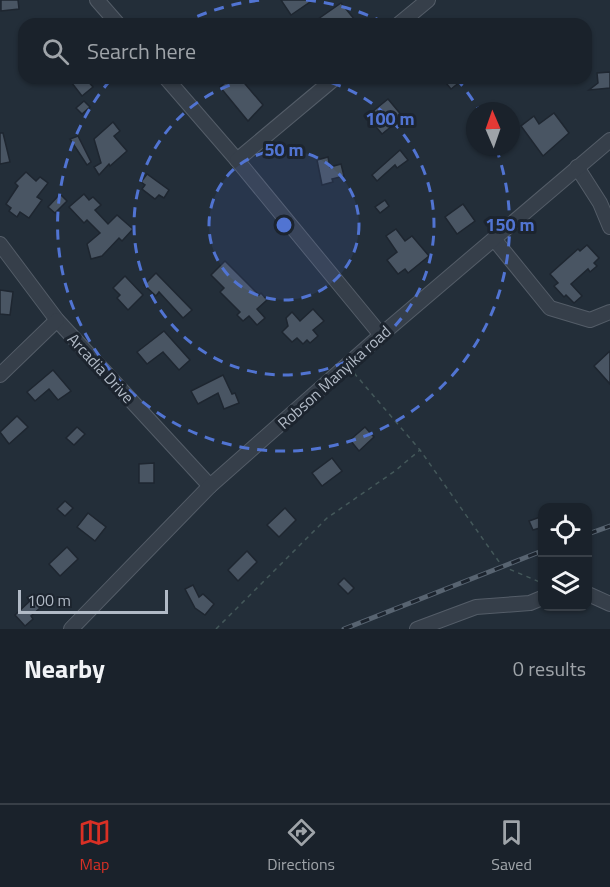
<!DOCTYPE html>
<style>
:root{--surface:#1a222b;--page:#232a33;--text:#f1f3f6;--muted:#9fa4a9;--line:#383f47;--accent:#d93025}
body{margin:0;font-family:"Titillium Web",sans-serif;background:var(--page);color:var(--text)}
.controls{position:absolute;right:18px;bottom:18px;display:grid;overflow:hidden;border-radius:12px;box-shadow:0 2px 4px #0004}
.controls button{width:54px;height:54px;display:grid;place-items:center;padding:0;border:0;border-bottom:2px solid var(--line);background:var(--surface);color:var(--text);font:30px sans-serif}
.compass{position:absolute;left:466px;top:102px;width:54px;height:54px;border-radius:50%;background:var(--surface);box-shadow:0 2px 4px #0004;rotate:358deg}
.scale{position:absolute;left:18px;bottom:15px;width:150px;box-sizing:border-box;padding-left:6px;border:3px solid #b1bac6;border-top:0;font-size:16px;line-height:21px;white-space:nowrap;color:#b1bac6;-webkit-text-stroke:4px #1c242e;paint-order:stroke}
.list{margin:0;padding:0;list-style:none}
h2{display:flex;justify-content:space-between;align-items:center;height:78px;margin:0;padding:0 24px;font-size:26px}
h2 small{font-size:20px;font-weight:400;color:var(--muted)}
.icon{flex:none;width:33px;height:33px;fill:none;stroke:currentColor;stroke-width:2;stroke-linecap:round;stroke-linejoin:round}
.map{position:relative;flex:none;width:610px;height:629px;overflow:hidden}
.search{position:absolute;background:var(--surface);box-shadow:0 2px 4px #0004;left:18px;right:18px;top:18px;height:66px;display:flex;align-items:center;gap:15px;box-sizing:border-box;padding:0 21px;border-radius:18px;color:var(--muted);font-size:22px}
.sheet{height:174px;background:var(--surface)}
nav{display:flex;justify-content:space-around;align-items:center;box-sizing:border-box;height:84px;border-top:2px solid var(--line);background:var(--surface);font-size:16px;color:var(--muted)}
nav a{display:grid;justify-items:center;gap:3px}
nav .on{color:var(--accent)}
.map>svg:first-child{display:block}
.building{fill:#495563;stroke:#1e2630;stroke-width:1.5}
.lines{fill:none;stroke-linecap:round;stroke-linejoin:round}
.minor-casing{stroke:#545d68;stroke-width:16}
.path{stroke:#44585a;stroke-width:1.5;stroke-dasharray:4.5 4.5;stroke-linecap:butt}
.minor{stroke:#363f4a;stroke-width:14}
.rail-casing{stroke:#586471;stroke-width:5}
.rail{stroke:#1c242e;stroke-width:3;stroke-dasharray:9;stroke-linecap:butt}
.ring{fill:none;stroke:#5174d2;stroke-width:3;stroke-dasharray:10 8}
.labels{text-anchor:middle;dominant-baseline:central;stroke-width:6;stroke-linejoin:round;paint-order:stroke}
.street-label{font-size:16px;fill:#b1bac6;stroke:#1c242e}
.centre{fill:#5174d2;stroke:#1c242e;stroke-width:3}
.ring-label{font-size:18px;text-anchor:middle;font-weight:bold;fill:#5174d2;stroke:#1c242e;stroke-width:6;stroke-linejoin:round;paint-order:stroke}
</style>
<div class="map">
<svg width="610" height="629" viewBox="0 0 610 629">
<rect width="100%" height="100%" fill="#232e39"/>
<g class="building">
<path d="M1,0h17l1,9 -18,2z"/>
<path d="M281,0h32l-22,15z"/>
<path d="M341,3l14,17 -5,4h-39z"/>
<path d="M610,72v16l-21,2 9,-7 -1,-10z"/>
<path d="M68,78h17l8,9 -11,9z"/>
<path d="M232,78h8l23,27 -15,16 -28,-34z"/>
<path d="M442,78h23l-14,11z"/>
<path d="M388,99l15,18 -21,17 -15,-18z"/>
<path d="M84,101l6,6 -8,7 -6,-6z"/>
<path d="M554,113l15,20 -26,23 -22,-30 13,-10 5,8z"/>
<path d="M113,122l7,9 -6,5 13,15 -17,15 -1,-2 -10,11 -5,-8 7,-4 -7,-24z"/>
<path d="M0,133h3l7,29 -10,2z"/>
<path d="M78,136l13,26 -4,3 -17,-26z"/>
<path d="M400,150l8,10 -11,8 -2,-3 -18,16 -5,-6z"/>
<path d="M328,157l2,10 11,-3 3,12 -12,3 1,3 -11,3 -5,-25z"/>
<path d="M26,172l10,9 4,-4 8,6 -11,14 5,3 -13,18 -9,-6 -3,5 -8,-6 2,-3 -5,-4 12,-18 -3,-3z"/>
<path d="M147,174l22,16 -5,8 -5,-3 -4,4 -13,-10 3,-4 -4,-3z"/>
<path d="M60,194l7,7 -12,12 -7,-6z"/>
<path d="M84,194l5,6 4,-3 8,8 -6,5 13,14 9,-9 16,14 -11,12 -3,-3 -17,18 -11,3 -4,-15 13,-11 -13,-13 -3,3 -15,-16z"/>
<path d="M385,200l4,6 -9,7 -5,-6z"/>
<path d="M463,204l12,17 -18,13 -12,-17z"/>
<path d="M396,229l9,12 7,-5 17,20 -21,17 -3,-4 -7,5 -11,-14 10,-8 -11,-16z"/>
<path d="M587,245l12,13 -5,5 3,3 -7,6 -2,-3 -17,15 11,12 -8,7 -8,-8 -2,2 -10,-11 4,-3 -8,-9 28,-25 2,2z"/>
<path d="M225,261l34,34 2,-2 6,7 -10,9 8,9 -8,7 -8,-9 -6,5 -6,-6 3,-3 -20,-20 4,-4 -13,-13z"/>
<path d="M156,273l36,37 -9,8 -24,-26 -3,4 -12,-11z"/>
<path d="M125,276l18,19 -15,15 -11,-12 3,-3 -7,-7z"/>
<path d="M0,290l13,2 -3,23 -10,-1z"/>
<path d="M313,309l11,12 -11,9 5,6 -8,7 -3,-3 -4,4 -6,-6 -5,4 -10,-10 6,-6 -2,-8 6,-6 8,9z"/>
<path d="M164,331l26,29 -11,10 -16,-18 -16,12 -10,-12z"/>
<path d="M610,351v33l-16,-18z"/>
<path d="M53,370l18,21 -13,9 -9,-11 -14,12 -8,-9z"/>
<path d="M223,375l9,19 3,-1 4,10 -15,6 -6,-16 -20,11 -7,-13z"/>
<path d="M17,416l11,11 -19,17 -9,-12z"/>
<path d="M77,427l8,7 -11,11 -8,-7z"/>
<path d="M365,427l9,10 -15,14 -9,-11z"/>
<path d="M332,458l10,13 -20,15 -10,-13z"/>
<path d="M154,463v20h-15v-19z"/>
<path d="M65,501l8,7 -8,8 -8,-7z"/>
<path d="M285,508l11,12 -17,17 -12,-12z"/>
<path d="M88,513l18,14 -11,14 -18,-14z"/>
<path d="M543,516v11l-10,3 -4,-9z"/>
<path d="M67,547l11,12 -18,17 -11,-12z"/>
<path d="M247,551l10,11 -19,19 -10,-11z"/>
<path d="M344,578l10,10 -6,6 -10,-10z"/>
<path d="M193,585l6,12 4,-3 11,10 -9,11 -10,-7 -10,-19z"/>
<path d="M32,599l8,9 -9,8 2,3 -8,7 -10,-11z"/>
</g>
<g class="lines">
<defs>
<g id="minor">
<path d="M97,0l21,24"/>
<path d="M399,24l29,-24"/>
<path d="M166,78l71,82 144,175"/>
<path d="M237,160l98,-82"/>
<path d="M577,167l23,36 10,24"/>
<path d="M494,239l56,69 40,12 20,-8"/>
<path d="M0,244l57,76 153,166"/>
<path d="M0,375l57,-55"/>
<path d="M588,594l22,10"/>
<path d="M71,629l139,-143 171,-151 229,-195"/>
<path d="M417,629l59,-22 54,-4 12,-5"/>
</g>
</defs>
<use href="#minor" class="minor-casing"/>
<g class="path">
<path d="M354,373l66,77 82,116 40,17"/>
<path d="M216,629l111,-111 68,-47 25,-21"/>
</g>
<use href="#minor" class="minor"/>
<defs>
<g id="rail">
<path d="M588,534l22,-8"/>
<path d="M344,629l198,-78"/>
</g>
</defs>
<use href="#rail" class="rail-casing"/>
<use href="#rail" class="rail"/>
</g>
<circle cx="284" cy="225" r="75" fill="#5174d2" fill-opacity=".12"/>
<g class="ring">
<circle cx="284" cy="225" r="75"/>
<path d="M314 78A150 150 0 1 1 254 78"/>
<path d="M181 24A226 226 0 0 1 262 0M306 0A226 226 0 0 1 387 24M456 78A226 226 0 0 1 479 110M496 148A226 226 0 1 1 112 78"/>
</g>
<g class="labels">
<g class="street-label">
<text transform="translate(101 368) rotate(47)">Arcadia Drive</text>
<text transform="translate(334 377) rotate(-42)">Robson Manyika road</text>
</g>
</g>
<circle cx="284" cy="225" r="9" class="centre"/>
<g class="ring-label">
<text x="390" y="125">100 m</text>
<text x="284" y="156">50 m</text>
<text x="510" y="231">150 m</text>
</g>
</svg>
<div class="controls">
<button><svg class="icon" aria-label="locate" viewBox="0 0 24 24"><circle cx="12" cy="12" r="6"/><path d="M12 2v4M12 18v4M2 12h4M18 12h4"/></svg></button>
<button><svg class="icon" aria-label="layers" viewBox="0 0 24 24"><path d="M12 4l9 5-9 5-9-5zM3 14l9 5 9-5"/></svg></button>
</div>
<svg class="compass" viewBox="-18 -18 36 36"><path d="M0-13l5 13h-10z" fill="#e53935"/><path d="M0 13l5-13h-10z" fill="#9fa4a9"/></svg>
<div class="scale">100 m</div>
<div class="search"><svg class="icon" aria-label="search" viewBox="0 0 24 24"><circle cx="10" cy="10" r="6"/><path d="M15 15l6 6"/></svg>Search here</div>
</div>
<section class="sheet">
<h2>Nearby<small>0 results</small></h2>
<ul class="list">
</ul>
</section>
<nav>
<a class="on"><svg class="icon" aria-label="map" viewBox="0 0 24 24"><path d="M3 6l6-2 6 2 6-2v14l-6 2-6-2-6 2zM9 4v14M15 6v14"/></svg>Map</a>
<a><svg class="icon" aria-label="directions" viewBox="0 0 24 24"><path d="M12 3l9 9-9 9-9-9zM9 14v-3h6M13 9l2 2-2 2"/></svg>Directions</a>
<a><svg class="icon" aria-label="saved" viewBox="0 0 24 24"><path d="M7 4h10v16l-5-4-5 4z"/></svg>Saved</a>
</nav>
